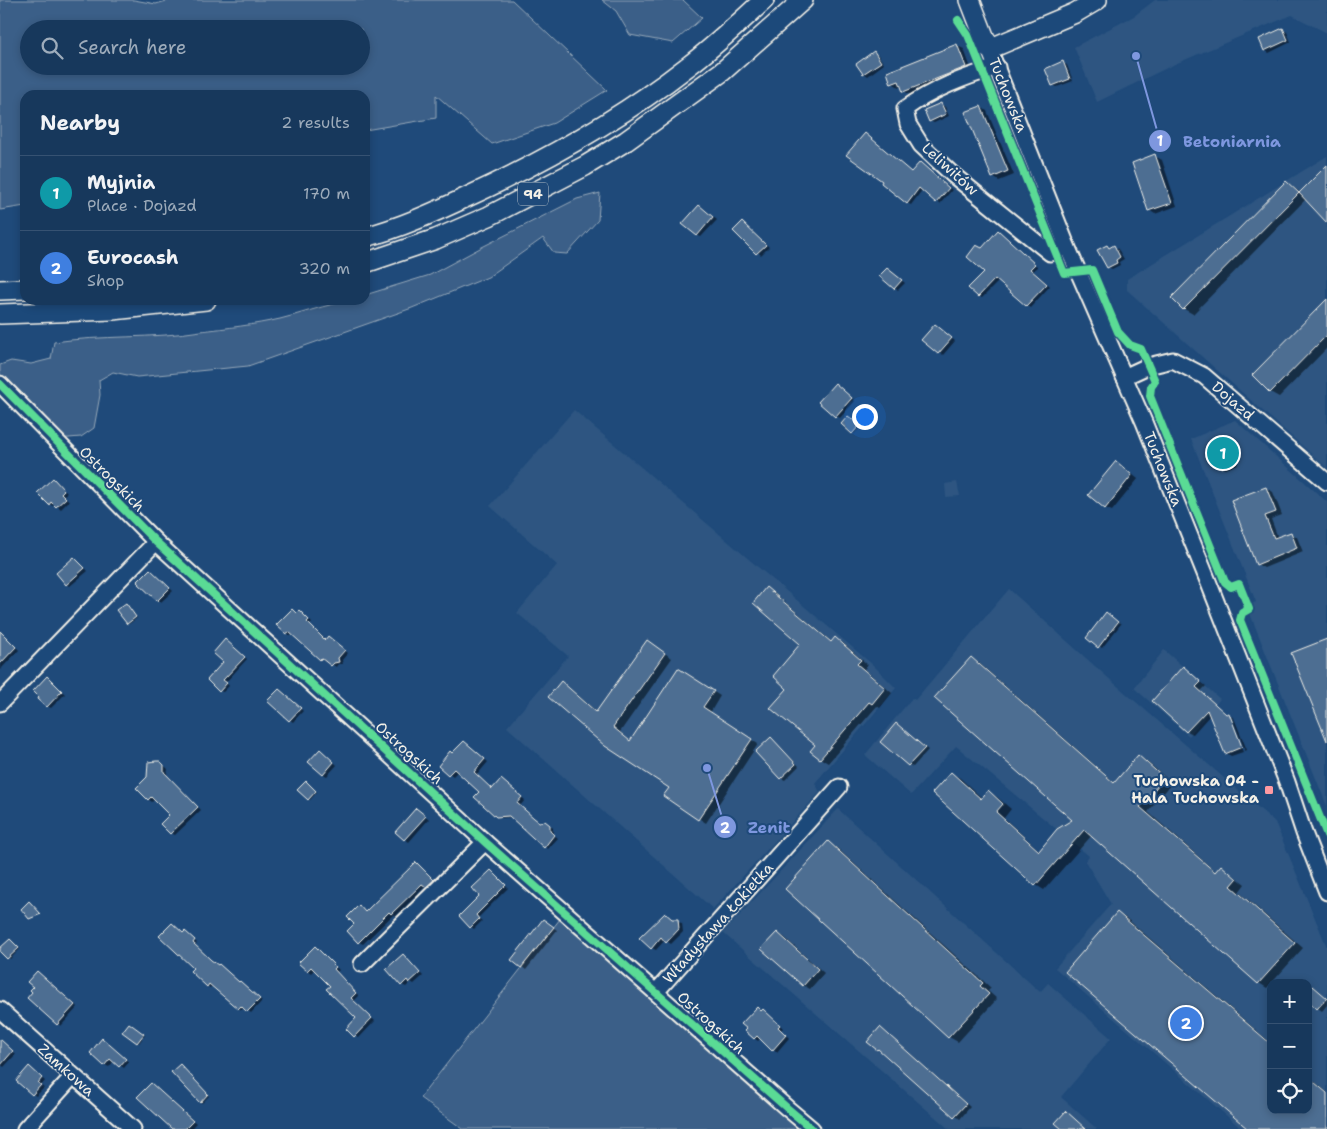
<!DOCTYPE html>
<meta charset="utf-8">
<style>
:root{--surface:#17385c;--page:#244365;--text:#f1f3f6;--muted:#9eacbb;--line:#365272;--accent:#8abfa5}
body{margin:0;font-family:"Shantell Sans",sans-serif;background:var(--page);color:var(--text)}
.controls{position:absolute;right:15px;bottom:15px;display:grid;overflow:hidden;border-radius:10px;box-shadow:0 2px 8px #0003}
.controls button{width:45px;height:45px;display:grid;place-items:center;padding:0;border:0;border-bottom:1px solid var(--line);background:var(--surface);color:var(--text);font:25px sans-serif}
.you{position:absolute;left:864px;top:416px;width:18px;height:18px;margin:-12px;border:4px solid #fff;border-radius:50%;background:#1a73e8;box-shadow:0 0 0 8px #1a73e833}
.badge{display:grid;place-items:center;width:32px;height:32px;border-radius:50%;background:var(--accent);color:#fff;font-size:16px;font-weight:700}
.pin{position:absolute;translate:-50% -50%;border:2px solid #fff;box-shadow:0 1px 5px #0006}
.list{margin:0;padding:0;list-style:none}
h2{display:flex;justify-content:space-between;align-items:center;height:65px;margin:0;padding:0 20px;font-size:21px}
h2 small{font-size:16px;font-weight:400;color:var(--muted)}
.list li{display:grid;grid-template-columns:32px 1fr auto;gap:15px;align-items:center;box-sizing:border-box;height:75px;padding:0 20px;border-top:1px solid var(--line)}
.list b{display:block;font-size:19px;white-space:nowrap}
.list p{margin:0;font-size:16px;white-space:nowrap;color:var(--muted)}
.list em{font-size:16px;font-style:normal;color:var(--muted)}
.icon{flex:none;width:28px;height:28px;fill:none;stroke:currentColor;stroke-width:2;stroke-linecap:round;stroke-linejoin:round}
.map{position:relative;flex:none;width:1327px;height:1129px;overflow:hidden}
.search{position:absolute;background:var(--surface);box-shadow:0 2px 8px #0003;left:20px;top:20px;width:350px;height:55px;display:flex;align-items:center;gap:12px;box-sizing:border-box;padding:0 18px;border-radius:28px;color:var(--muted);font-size:19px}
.panel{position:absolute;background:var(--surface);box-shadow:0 2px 8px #0003;left:20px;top:90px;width:350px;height:215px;border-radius:15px}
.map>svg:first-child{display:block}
.built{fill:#2d5581;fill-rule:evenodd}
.green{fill:#3a5f88;stroke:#97a8b8;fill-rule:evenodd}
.shadow{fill:#0007}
.building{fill:#4d6e92;stroke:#f4f1e8}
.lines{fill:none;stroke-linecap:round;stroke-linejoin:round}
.minor-casing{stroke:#f4f1e8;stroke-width:19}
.major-casing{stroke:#f4f1e8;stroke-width:22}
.minor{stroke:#1f4a7a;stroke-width:15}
.major{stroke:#1f4a7a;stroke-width:19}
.cycleway-casing{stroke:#1f4a7a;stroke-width:11}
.cycleway{stroke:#5adb95;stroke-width:8}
.poi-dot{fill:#ff9aa2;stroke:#1f4a7a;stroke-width:2}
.labels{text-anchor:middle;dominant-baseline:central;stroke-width:4;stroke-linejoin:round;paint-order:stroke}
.shield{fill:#1f4a7a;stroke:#b4bfc7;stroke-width:1}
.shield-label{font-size:14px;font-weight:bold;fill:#f4f1e8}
.street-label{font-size:15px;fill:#f4f1e8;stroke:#1f4a7a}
.poi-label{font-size:15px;font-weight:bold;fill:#f4f1e8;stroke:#1f4a7a;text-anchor:end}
.leader{fill:none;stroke:#7e97df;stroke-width:2}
.callout-dot{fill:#7e97df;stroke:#1f4a7a;stroke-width:2}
.mark-label{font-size:15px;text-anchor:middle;font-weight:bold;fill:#fff}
.callout-label{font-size:16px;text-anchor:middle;font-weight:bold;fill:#7e97df;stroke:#1f4a7a;stroke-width:4;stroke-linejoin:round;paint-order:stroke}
</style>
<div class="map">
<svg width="1327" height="1129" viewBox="0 0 1327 1129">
<rect width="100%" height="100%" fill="#1f4a7a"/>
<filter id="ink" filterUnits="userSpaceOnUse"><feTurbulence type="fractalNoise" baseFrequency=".02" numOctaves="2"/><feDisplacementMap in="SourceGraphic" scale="10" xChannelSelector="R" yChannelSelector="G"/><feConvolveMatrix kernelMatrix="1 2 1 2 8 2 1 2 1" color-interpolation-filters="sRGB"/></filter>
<g filter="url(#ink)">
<g class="built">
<path d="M1155,0h172v33l-35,-18 -117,49 -78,38 -23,-55 60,-31z"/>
<path d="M1327,156v312l-200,-178v-11z"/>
<path d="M574,410l299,255 23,23 -81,95 5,9 -107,117 -206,-182 61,-71 -51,-43 40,-48 -67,-59z"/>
<path d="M1235,420l92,82v304l-80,-200 9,-4 -65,-163z"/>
<path d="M957,482l3,14 -14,1 -1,-13z"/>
<path d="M1009,589l97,87 169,146 52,125v182h-85l-187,-161 56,-64 -26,-43 4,-5 -133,-110 -45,49 -46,-40 47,-57 3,2zM1271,983h37v127h-37z"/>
<path d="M1164,650l56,49 -31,37 -55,-48z"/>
<path d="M838,809l202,183 8,-9 63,55 -50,59 36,32h-148l-226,-196z"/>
</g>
<g class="green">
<path d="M0,0h134l22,4 14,-4h342l95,90 -53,33 -62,21 -56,-49v23l-71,12v-35h-340v111l-25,4zM29,29h332v37h-332z"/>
<path d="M602,0h81l19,18 -29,25 -43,-8 -14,-24z"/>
<path d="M600,193l-2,27 -31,34 -13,-1 -11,-15 -55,39 -76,31 -164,58 -111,11 -24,-5 -14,8 1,15 -6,33 -13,9 -24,2 -57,-59v-15l11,-4 20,3 20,-5 3,-17c48,-7 98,-3 147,-11 26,-3 53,-6 79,-12 28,-7 57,-19 85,-19v-5l65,-20 52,-28 95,-48z"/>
<path d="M560,919l136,115 107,95h-340l-43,-31z"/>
</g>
<g class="shadow">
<path d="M1283,30l4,2 4,10 -22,11 -4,-3z"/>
<path d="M957,46l7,3 8,22 -61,24 -7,-4 -2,-5 -3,1 -7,-4z"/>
<path d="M874,53l4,2 6,9 -16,12 -4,-3z"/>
<path d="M1063,63l4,2 6,16 -16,6 -4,-2z"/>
<path d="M941,104l4,3 4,9 -15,7 -4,-2z"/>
<path d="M981,107l6,4 27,64 -15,6 -6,-4z"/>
<path d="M1155,156l7,4 15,46 -22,8 -6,-4z"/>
<path d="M924,166l28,24 -12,14 -17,-15 -12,16 -4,-2 5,-30z"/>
<path d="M1327,172v49l-21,-22 -113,115 -9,-5 102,-127 15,11z"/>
<path d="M700,206l17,14 -16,17 -4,-2z"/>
<path d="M742,223l27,24 -8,8 -26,-24z"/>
<path d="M1002,234l36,33 -5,4 17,15 -20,22 -31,-27 -17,17 -4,-2 7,-24 -3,-22z"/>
<path d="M1107,247l3,2 4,-2 4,2 6,10 -5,3 1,3 -8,4 -4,-2z"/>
<path d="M891,271l14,12 -7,7 -3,-2z"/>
<path d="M1327,300v48l-48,49 -9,-5z"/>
<path d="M935,325l20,16 -12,14 -20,-16z"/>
<path d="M839,387l16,14 -15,17 -20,-16z"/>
<path d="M850,418l10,9 -6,7 -1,-1z"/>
<path d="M1225,439l4,2 9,23 -12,5 -4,-2z"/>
<path d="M1122,466l16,13 -26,32 -7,-3z"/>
<path d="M57,482l10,11 -3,2 5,6 -8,8 -6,-5 -2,2 -4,-2z"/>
<path d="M1266,488l7,4 9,23 -11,4 7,19 12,-5 7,4 6,15 -39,16 -7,-4z"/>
<path d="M75,558l13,13 -18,15 -4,-2z"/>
<path d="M150,570l23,21 -12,11 -3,-2z"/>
<path d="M766,589l8,4 58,49 3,-3 8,4 25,22 -4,4 28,24 -12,15 -3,-2 -49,57 -8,-5 -4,-13 -27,-57 13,-44z"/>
<path d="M127,605l10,13 -8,6 -2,-1z"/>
<path d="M292,610l5,4 2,-2 4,2 9,9 -2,2 16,15h6l16,13 -6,7 1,4h-5l-2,3 -10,-7 -2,1 -31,-27 -2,2 -4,-3z"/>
<path d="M1109,615l12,9 -19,24 -3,-2z"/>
<path d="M0,634l5,2 14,14 -19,20z"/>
<path d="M226,641l21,18 -21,23 3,4 -6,6 -3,-1 5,-29z"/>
<path d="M654,646l18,12 -52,74 11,10 55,-68 34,22 -10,17 48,31 -52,79 -41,-27 5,-9 -109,-104 7,4 29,25z"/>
<path d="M971,658l8,5 136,120 23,-27 8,5 26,22 -24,29 68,60 5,-6 24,18 -6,8 64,56 -36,40 -8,-5 -167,-148 -48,55 -8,-5 -85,-112 9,5 23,21 6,-7 8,5 14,12 -7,9 36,33 34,-31z"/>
<path d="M1183,668l23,18 -5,5 26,24h3h-2l15,37 -12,4 -5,-3 -16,-38 -17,19 -6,-3z"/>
<path d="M47,678l18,16 -14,14 -4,-2z"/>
<path d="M283,692l20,19 -10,11 -3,-2z"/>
<path d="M1231,716l3,2 13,32 -2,1z"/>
<path d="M897,725l31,25 -15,17 -4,-2z"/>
<path d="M771,739l28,27 -14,14 -4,-2z"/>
<path d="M468,745l20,17 -11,13 16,15 12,-7 20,17 -5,6 18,16 12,3 3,3v6l5,4 -10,11 -35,-32 -12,1 -4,-2 -16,-24 -23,-21 -5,5 -14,-10z"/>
<path d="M324,753l13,12 -10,11 -4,-2z"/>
<path d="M160,762l8,7 -1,6 34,35 -26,25 -4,-2v-18l-16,-16 -3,3 -4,-3z"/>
<path d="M308,784l9,8 -7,8 -2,-1z"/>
<path d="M421,812l8,7 -20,23 -13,-10z"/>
<path d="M828,843l9,5 154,140 -3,3 9,8 -39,43 -9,-5 -163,-148z"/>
<path d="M416,864l21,18 -6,7 -5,-3 -30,30 -2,-2 -31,30 -4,-2 -3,-18 3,-17 7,6z"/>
<path d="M491,871l17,17 -30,30 4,3 -8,8 -3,-2z"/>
<path d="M1117,913l9,5 145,125v67h37v-34l19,16v37h-78z"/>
<path d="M673,921l9,2 1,9 -12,12 -6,-4 -9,10 -4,-2z"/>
<path d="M547,923l10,7 -31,40 -13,-10z"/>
<path d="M777,933l7,4 40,36 -14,16 -7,-4z"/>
<path d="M183,934h5l9,9 -2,2 20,19 25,19 3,1 19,17 -11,12 -7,-6 -2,3 -4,-2 -25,-23 -3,3 -3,-2 -12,-18z"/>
<path d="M12,941l8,8 -10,10 -10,-9z"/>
<path d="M319,950l20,20 -2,2 22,24 -5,5 21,20 -16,17 -11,-9 10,-11 -27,-32 -16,-17 -4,4 -4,-3z"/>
<path d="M403,956l20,20 -9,8 -3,-2 -5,5 -4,-2z"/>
<path d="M38,972l40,35 -17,19 -3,-2 -23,-37z"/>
<path d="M1317,990l10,8v7l-5,6 -14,-11z"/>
<path d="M767,1013l16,15 -2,2 8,8 -12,14 -16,-14 -3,3 -4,-3z"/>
<path d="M129,1024l16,11 -6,8 -15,-11z"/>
<path d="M881,1028l89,79 -10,12 -77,-67 -14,-11z"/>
<path d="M0,1039l16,15 -12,13 -4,-3z"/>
<path d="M106,1041l23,21 -5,6 -10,-7 -5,6 -4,-2z"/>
<path d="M181,1067l28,29 -7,7 -2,-1z"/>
<path d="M30,1068l15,13 -4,5 3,2 -8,8 -3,-2z"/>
<path d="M155,1087l41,36 -3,3 3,3h-21z"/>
</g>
<g class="building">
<path d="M1283,28l5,12 -24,11 -5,-12z"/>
<path d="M957,44l9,23 -63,25 -4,-11 -8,3 -4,-12z"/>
<path d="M874,51l7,11 -18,12 -7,-10z"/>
<path d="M1063,61l7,18 -18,7 -7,-17z"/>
<path d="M941,103l5,11 -17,8 -5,-12z"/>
<path d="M981,106l27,65 -16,7 -27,-66z"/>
<path d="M865,133l46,39 9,-10 29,26 -13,15 -17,-15 -12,16 -26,-21 1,-2 -36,-26z"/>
<path d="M1155,154l17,49 -24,8 -16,-48z"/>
<path d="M1327,165v58l-28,-30z"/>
<path d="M1286,181l13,12 -116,117 -12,-12z"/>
<path d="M699,205l14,12 -16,19 -15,-12z"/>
<path d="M742,222l24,23 -10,9 -23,-23z"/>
<path d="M998,230l37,34 -5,5 17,15 -21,22 -31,-27 -17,18 -10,-9 16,-16 -17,-15 9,-12 6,3z"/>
<path d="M1107,245l2,3 5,-3 6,12 -4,3 1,3 -10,5 -10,-18z"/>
<path d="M887,268l15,12 -8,9 -15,-13z"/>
<path d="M1327,299v36l-57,58 -18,-18z"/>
<path d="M935,324l17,14 -14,16 -17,-14z"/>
<path d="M835,383l17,15 -17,19 -17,-15z"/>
<path d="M848,416l12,9 -8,9 -11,-10z"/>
<path d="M1225,438l10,24 -14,6 -10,-25z"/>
<path d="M1116,461l16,14 -27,34 -17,-14z"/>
<path d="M53,478l11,12 -3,3 5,5 -10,9 -5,-5 -2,3 -12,-12z"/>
<path d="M1266,487l10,25 -11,4 9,22 17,-6 6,16 -41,17 -25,-65z"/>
<path d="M74,557l11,11 -19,17 -10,-12z"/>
<path d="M150,569l20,19 -13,13 -20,-19z"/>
<path d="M766,587l65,55 4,-5 26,23 -4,4 28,24 -13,16 -3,-2 -49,57 -10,-8 5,-6 -45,-37 17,-19 -14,-13 27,-32 -47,-41z"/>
<path d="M126,603l10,14 -9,7 -11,-14z"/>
<path d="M292,609l4,4 3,-3 10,10 -2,2 18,18 3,-4 17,14 -7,8 1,4 -5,1 -3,3 -10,-8 -1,2 -31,-28 -3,2 -10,-9z"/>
<path d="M1106,612l12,10 -20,26 -12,-10z"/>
<path d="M0,631l16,16 -16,17z"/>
<path d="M225,639l20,18 -22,23 4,3 -8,9 -12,-12 16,-18 -10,-9z"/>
<path d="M1327,639v102l-36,-88z"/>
<path d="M647,640l18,13 -52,74 17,14 48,-73 36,23 -11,16 49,32 -54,81 -35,-24 6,-8 -64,-42 -57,-49 13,-16 35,31z"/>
<path d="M971,657l143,126 24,-28 26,23 -24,29 75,65 6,-7 16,14 -6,7 64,57 -37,41 -174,-154 -49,56 -103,-93 19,-21 30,27 7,-9 15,14 -7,8 43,39 18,-22 15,-9 -138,-122z"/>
<path d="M1183,666l18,16 -5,5 30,27 3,-1 13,34 -17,7 -18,-44 -21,22 -34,-31z"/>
<path d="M47,676l15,15 -15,16 -9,-8 1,-2 -6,-6z"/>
<path d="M279,689l22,19 -12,13 -22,-20z"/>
<path d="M896,723l29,25 -17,18 -28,-24z"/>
<path d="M771,737l25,27 -16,15 -25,-27z"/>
<path d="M464,741l21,18 -11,13 18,17 9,-10 21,18 -5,6 17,15 5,4 6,-1 5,4v6l4,4 -10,13 -35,-32 -13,1 -13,-12 -9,-8 5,-5 -25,-23 -6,6 -10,-9 12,-15 2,2z"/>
<path d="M320,749l14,13 -11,13 -15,-13z"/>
<path d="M156,761h4l4,4v7l34,35 -28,27 -10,-10 9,-9 -18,-18 -3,3 -12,-12 11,-11 1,-15z"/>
<path d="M306,781l10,10 -8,9 -11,-10z"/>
<path d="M416,808l10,8 -22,24 -9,-8z"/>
<path d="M828,841l155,142 -3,3 9,8 -41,44 -163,-149z"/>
<path d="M416,862l18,18 -8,7 -4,-3 -31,30 -2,-2 -31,31 -11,-12 7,-7 -7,-7 12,-12 6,7z"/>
<path d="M491,870l15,15 -30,30 3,4 -9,9 -11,-12 20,-20 -7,-8z"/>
<path d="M29,901l12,13 -12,5 -8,-10z"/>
<path d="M1117,912l154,132v66h37v-33l19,16v36h-79l-183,-157z"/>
<path d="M665,913l7,6h6l1,10 -13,14 -5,-6 -10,12 -12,-11z"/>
<path d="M543,919l11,8 -33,41 -10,-8z"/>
<path d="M172,923l11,10 2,-2 10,9 -2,3 18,17 7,5 1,-1 20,18 1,-1 20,18 -13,13 -6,-6 -3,3 -29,-25 -2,3 -17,-16 3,-3 -34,-32z"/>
<path d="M777,932l41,37 -15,17 -42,-37z"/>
<path d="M10,939l9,9 -12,11 -7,-7v-4z"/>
<path d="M315,946l21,21 -2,2 22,24 -5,5 21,20 -18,19 -8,-8 10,-11 -30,-29 4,-3 -19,-19 -4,4 -9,-8z"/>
<path d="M403,954l17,19 -11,10 -2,-3 -6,6 -15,-17z"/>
<path d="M37,971l38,34 -18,20 -30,-27 5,-6 -2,-2 3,-3 -6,-5z"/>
<path d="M1313,986l14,12 -10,11 -9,-8v-9z"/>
<path d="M757,1007l4,4 2,-2 17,16 -2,2 8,8 -14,16 -15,-15 -3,3 -9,-8 2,-2 -6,-5z"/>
<path d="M129,1023l15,11 -7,9 -15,-11z"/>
<path d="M880,1027l86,77 -12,13 -76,-68 -1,1 -10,-8z"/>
<path d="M102,1038l24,21 -7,8 -9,-8 -6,7 -14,-13z"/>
<path d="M0,1039l13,12 -13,15z"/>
<path d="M180,1064l28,30 -8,9 -29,-31z"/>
<path d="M29,1066l13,12 -4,5 3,2 -9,10 -16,-14z"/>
<path d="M151,1083l42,38 -8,8h-13l-35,-32z"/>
<path d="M1066,1111l20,18h-24l-7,-6z"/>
</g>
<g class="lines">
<defs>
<g id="minor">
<path d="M989,49l78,197 77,176 64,159 79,201 17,51 23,59"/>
<path d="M997,67c-32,10 -65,22 -92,42l3,15 13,21 32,30 97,78 17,-7"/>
<path d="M1124,377l24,-11 25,-6 31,16 123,106"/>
<path d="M0,384l156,158 329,300 302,266 25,21"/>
<path d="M0,703l156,-161"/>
<path d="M362,964l123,-122"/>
<path d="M656,992l183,-205"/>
<path d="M0,1010l133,119"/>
<path d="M25,1129l48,-53"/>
</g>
<g id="major">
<path d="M970,0l19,49 86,-36 22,-13"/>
<path d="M365,237c35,-9 70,-25 102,-40 78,-36 152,-77 220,-130 27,-20 52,-44 77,-67"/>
<path d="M365,263l71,-24 53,-23 96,-50 41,-25 97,-70 80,-71"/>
<path d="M0,290l25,-1"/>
<path d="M0,314l113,-4 93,-10"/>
</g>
</defs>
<use href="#minor" class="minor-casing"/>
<use href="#major" class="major-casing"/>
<use href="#minor" class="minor"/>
<use href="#major" class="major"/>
<defs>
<g id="cycleway">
<path d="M958,20l10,15 96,238 28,-3 26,62 12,13 11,4 14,32 -4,6 -1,9 75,186 6,5 8,-3 10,25 -7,4 -2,7 87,215"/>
<path d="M0,384l156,158 329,300 302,266 25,21"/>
</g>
</defs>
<use href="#cycleway" class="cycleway-casing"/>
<use href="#cycleway" class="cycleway"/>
</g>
</g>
<rect class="poi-dot" x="1264" y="785" width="10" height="10" rx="2.5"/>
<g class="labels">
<rect class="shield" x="518" y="182.5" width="30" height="23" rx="4"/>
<g class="shield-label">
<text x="533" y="194">94</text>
</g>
<g class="street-label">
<text transform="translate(1008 95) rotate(68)">Tuchowska</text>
<text transform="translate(950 169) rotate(42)">Leliwitów</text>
<text transform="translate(1233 401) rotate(41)">Dojazd</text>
<text transform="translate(1163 469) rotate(68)">Tuchowska</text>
<text transform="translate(112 479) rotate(45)">Ostrogskich</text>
<text transform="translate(409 753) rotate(42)">Ostrogskich</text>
<text transform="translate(718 923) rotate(-48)">Władysława Łokietka</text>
<text transform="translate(711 1023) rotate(42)">Ostrogskich</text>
<text transform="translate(66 1070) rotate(42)">Zamkowa</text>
</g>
<g class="poi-label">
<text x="1259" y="781">Tuchowska 04 -<tspan x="1259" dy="17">Hala Tuchowska</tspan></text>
</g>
</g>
<path class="leader" d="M1136 56L1160 141M707 768L725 827"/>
<g class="callout-dot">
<circle cx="1136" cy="56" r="5"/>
<circle cx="707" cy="768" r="5"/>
<circle cx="1160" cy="141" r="12"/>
<circle cx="725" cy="827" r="12"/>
</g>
<g class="mark-label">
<text x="1160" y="146">1</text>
<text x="725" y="833">2</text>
</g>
<g class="callout-label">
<text x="1232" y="147">Betoniarnia</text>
<text x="769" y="833">Zenit</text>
</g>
</svg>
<div class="controls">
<button>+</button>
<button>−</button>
<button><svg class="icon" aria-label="locate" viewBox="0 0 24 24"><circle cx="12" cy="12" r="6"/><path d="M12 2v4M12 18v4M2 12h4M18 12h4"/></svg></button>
</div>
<div class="you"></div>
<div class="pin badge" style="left:1223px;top:453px;background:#0f9aa8">1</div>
<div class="pin badge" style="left:1186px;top:1023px;background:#3f7fe0">2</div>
<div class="search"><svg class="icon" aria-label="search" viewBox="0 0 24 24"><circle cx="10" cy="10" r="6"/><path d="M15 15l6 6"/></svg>Search here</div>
<section class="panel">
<h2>Nearby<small>2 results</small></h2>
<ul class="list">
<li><span class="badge" style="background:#0f9aa8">1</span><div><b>Myjnia</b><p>Place · Dojazd</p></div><em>170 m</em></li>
<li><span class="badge" style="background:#3f7fe0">2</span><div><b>Eurocash</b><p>Shop</p></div><em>320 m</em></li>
</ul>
</section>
</div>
